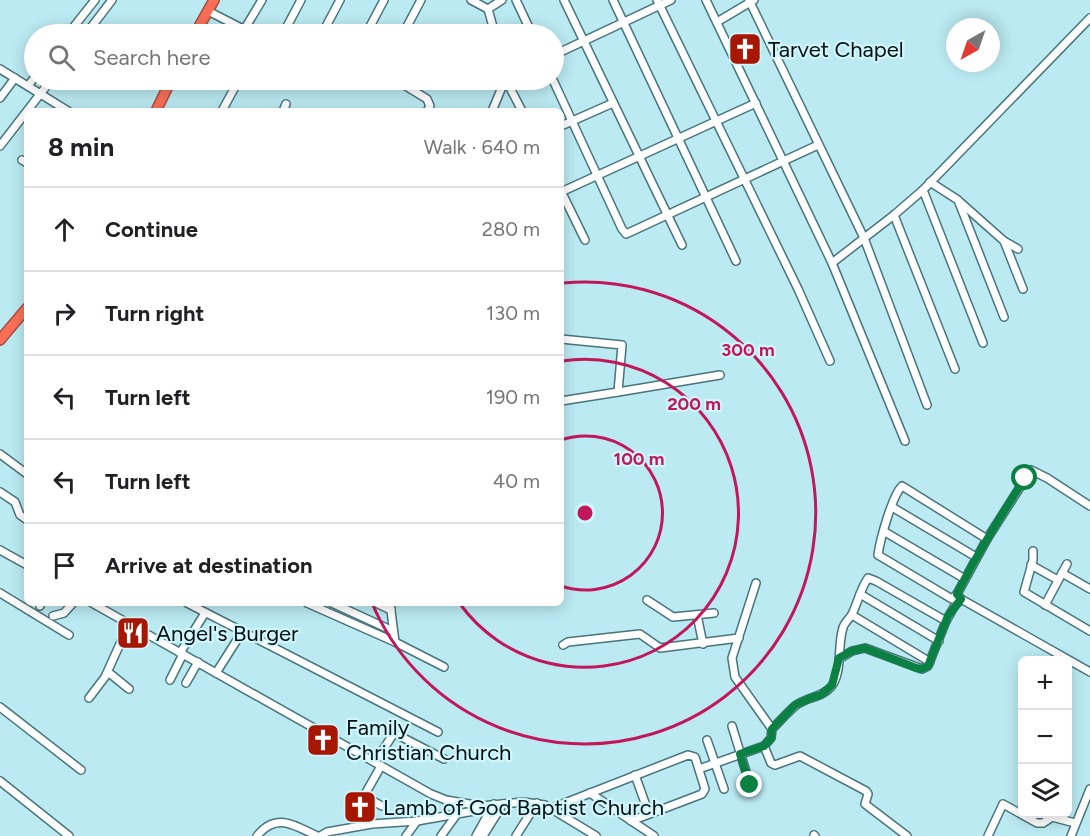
<!DOCTYPE html>
<meta charset="utf-8">
<style>
:root{--surface:#fff;--page:#f2f2f2;--text:#202124;--muted:#757577;--line:#e0e0e0}
body{margin:0;font-family:Figtree,sans-serif;background:var(--page);color:var(--text)}
.controls{position:absolute;right:18px;bottom:18px;display:grid;overflow:hidden;border-radius:9px;box-shadow:0 3px 15px #0003}
.controls button{width:54px;height:54px;display:grid;place-items:center;padding:0;border:0;border-bottom:2px solid var(--line);background:var(--surface);color:var(--text);font:30px sans-serif}
.compass{position:absolute;left:946px;top:18px;width:54px;height:54px;border-radius:50%;background:var(--surface);box-shadow:0 3px 15px #0003;rotate:220deg}
.stop{position:absolute;width:18px;height:18px;margin:-14px;border:4px solid #0b8043;border-radius:50%;background:#fff}
.stop.end{background:#0b8043;border-color:#fff;box-shadow:0 2px 6px #0008}
.list{margin:0;padding:0;list-style:none}
h2{display:flex;justify-content:space-between;align-items:center;height:78px;margin:0;padding:0 24px;font-size:26px}
h2 small{font-size:20px;font-weight:400;color:var(--muted)}
.list li{display:grid;grid-template-columns:39px 1fr auto;gap:18px;align-items:center;box-sizing:border-box;height:84px;padding:0 24px;border-top:2px solid var(--line)}
.list b{display:block;font-size:22px;white-space:nowrap}
.list em{font-size:20px;font-style:normal;color:var(--muted)}
.icon{flex:none;width:33px;height:33px;fill:none;stroke:currentColor;stroke-width:2;stroke-linecap:round;stroke-linejoin:round}
.map{position:relative;flex:none;width:1090px;height:836px;overflow:hidden}
.search{position:absolute;background:var(--surface);box-shadow:0 3px 15px #0003;left:24px;top:24px;width:540px;height:66px;display:flex;align-items:center;gap:15px;box-sizing:border-box;padding:0 21px;border-radius:33px;color:var(--muted);font-size:22px}
.panel{position:absolute;background:var(--surface);box-shadow:0 3px 15px #0003;left:24px;top:108px;width:540px;height:498px;border-radius:9px}
.map>svg:first-child{display:block}
.lines{fill:none;stroke-linecap:round;stroke-linejoin:round}
.minor-casing{stroke:#48747c;stroke-width:10}
.highway-casing{stroke:#a34d3f;stroke-width:12}
.minor{stroke:#fff;stroke-width:7}
.highway{stroke:#fa6f58;stroke-width:9}
.route{stroke:#0b8043;stroke-width:8}
.ring{fill:none;stroke:#c2185b;stroke-width:3}
.labels{text-anchor:middle;dominant-baseline:central;stroke-width:4.5;stroke-linejoin:round;paint-order:stroke}
.poi-label{font-size:22px;fill:#010e11;stroke:#d0f6fd;text-anchor:start}
.centre{fill:#c2185b;stroke:#d0f6fd;stroke-width:3}
.ring-label{font-size:18px;text-anchor:middle;font-weight:bold;fill:#c2185b;stroke:#d0f6fd;stroke-width:4.5;stroke-linejoin:round;paint-order:stroke}
</style>
<div class="map">
<svg width="1090" height="836" viewBox="0 0 1090 836">
<rect width="100%" height="100%" fill="#bbeaf3"/>
<g class="lines">
<defs>
<g id="minor">
<path d="M471,0l17,9"/>
<path d="M516,0l16,34"/>
<path d="M564,0l118,245"/>
<path d="M613,0l123,261"/>
<path d="M657,0l141,289 32,72"/>
<path d="M706,0l126,263 73,178"/>
<path d="M749,0l115,238 63,167"/>
<path d="M488,9l7,25"/>
<path d="M488,9l14,-9"/>
<path d="M208,11l45,23"/>
<path d="M717,22l37,-22"/>
<path d="M244,30l18,-30"/>
<path d="M68,34l27,-34"/>
<path d="M86,34l26,-34"/>
<path d="M283,34l18,-34"/>
<path d="M322,34l18,-34"/>
<path d="M366,34l18,-34"/>
<path d="M403,34l18,-34"/>
<path d="M554,55l117,-55"/>
<path d="M0,69l68,42"/>
<path d="M396,80l31,19 3,7 -3,5"/>
<path d="M506,80l16,31"/>
<path d="M553,80l69,149 4,5 192,-89"/>
<path d="M28,86l6,-8"/>
<path d="M0,98l15,-20"/>
<path d="M222,111l14,-26"/>
<path d="M283,111l3,-7"/>
<path d="M492,111l13,-31"/>
<path d="M561,126l52,-23"/>
<path d="M0,146l51,-66"/>
<path d="M22,160l5,3"/>
<path d="M930,182l28,18 46,117"/>
<path d="M923,190l60,153"/>
<path d="M561,191l24,49"/>
<path d="M561,192l195,-89"/>
<path d="M960,202l44,39 19,48"/>
<path d="M894,215l61,154"/>
<path d="M1004,241l14,8"/>
<path d="M832,263l62,-48 29,-25 167,-172"/>
<path d="M561,339l61,6 -4,47 -57,9"/>
<path d="M618,392l102,-17"/>
<path d="M0,454l27,20"/>
<path d="M902,486l85,53 -30,55 -5,5 -74,-44c2,-15 14,-59 24,-69z"/>
<path d="M0,492l15,10 5,13 7,5"/>
<path d="M892,507l84,50"/>
<path d="M885,532l80,47"/>
<path d="M987,539l44,-69 16,8 43,28"/>
<path d="M0,550l27,15"/>
<path d="M1033,551v9l-9,32 66,39"/>
<path d="M1031,565l27,15"/>
<path d="M1062,573l28,16"/>
<path d="M756,583l-24,75 3,19 37,52"/>
<path d="M0,593l69,42"/>
<path d="M860,594l79,47"/>
<path d="M957,594l4,5 129,73"/>
<path d="M647,600l26,17 41,-4"/>
<path d="M92,603l339,191 15,6 35,6 42,-4 22,3 51,31"/>
<path d="M187,603l251,129"/>
<path d="M307,603l88,39 49,25"/>
<path d="M332,603l61,28"/>
<path d="M376,603l15,7"/>
<path d="M390,603l5,39"/>
<path d="M1045,605l22,-41"/>
<path d="M40,606l1,-3"/>
<path d="M697,615l6,29"/>
<path d="M852,615l78,47"/>
<path d="M53,616l11,-3 9,-10"/>
<path d="M946,621l8,-14 7,-8"/>
<path d="M563,645l5,-3 72,-8 20,14 79,-10"/>
<path d="M180,653l25,-40"/>
<path d="M108,672l21,17"/>
<path d="M216,673l26,-41"/>
<path d="M170,680l13,-26"/>
<path d="M186,683l12,-21"/>
<path d="M89,698l16,-21 24,-53"/>
<path d="M0,707l81,63"/>
<path d="M732,726l18,59"/>
<path d="M707,740l17,49"/>
<path d="M764,746l7,17 4,2 25,-9 66,35 2,3 -3,10 42,32"/>
<path d="M375,762l19,-29 50,26"/>
<path d="M381,766l-17,30 18,10"/>
<path d="M699,769l65,-23 7,-8 1,-9c7,-7 15,-16 23,-23 11,-9 26,-8 36,-19 12,-15 6,-42 12,-59 1,-6 8,-10 10,-16 5,-11 8,-24 15,-34l8,3 70,40 -18,45 -6,3 -57,-21 -13,3 -13,8"/>
<path d="M635,775l14,39"/>
<path d="M0,781l69,55"/>
<path d="M590,793l64,43"/>
<path d="M552,808l136,-53 7,2 10,32 -3,5 -71,27"/>
<path d="M814,835l1,1"/>
<path d="M257,836c19,-24 37,-11 60,0"/>
<path d="M320,836l7,-4 45,-8 45,-3 57,-10 7,-5"/>
<path d="M406,836l11,-15"/>
<path d="M441,836l16,-22 3,-11"/>
<path d="M476,836l18,-32"/>
<path d="M483,836l20,-32"/>
<path d="M516,836l21,-33"/>
<path d="M988,836l15,-32 34,19h6l9,-6 23,6"/>
<path d="M1071,836l19,-47"/>
</g>
<g id="highway">
<path d="M195,34l19,-34"/>
<path d="M156,111l15,-31"/>
<path d="M0,340l27,-32"/>
</g>
</defs>
<use href="#minor" class="minor-casing"/>
<use href="#highway" class="highway-casing"/>
<use href="#minor" class="minor"/>
<use href="#highway" class="highway"/>
</g>
<g class="lines">
<path class="route" d="M750,785l-10,-31 24,-8 7,-8 1,-9 23,-24 18,-8 8,-2 11,-10 7,-27 13,-7 13,-3 51,20 6,1 6,-3 20,-50 13,-17 -4,-5c20,-40 44,-78 68,-116"/>
</g>
<g class="ring">
<path d="M561 440A77 77 0 1 1 561 586"/>
<path d="M562 361A154 154 0 1 1 460 604"/>
<path d="M563 283A231 231 0 1 1 372 603"/>
</g>
<defs>
<symbol id="church-square" viewBox="-11 -11 22 22"><rect x="-9" y="-9" width="18" height="18" rx="4" fill="#a71600" stroke="#d0f6fd"/><path d="M-1.2-6h2.4v3.5h3.3v2.4h-3.3V6h-2.4V-.1h-3.3v-2.4h3.3Z" fill="#fff"/></symbol>
<symbol id="restaurant-square" viewBox="-11 -11 22 22"><rect x="-9" y="-9" width="18" height="18" rx="4" fill="#a71600" stroke="#d0f6fd"/><path d="M-5-6h1v4h1v-4h1v4h1v-4h1v5L-1.5 .5V6h-2V.5L-5-1ZM5-6V6H3V1.5H1.5Q1.5-4 5-6Z" fill="#fff"/></symbol>
</defs>
<g fill-rule="evenodd">
<use href="#church-square" x="726" y="30" width="38" height="38"/>
<use href="#restaurant-square" x="114" y="614" width="38" height="38"/>
<use href="#church-square" x="304" y="721" width="38" height="38"/>
<use href="#church-square" x="341" y="788" width="38" height="38"/>
</g>
<g class="labels">
<g class="poi-label">
<text x="768" y="49">Tarvet Chapel</text>
<text x="156" y="633">Angel's Burger</text>
<text x="346" y="727">Family<tspan x="346" dy="25">Christian Church</tspan></text>
<text x="383" y="807">Lamb of God Baptist Church</text>
</g>
</g>
<circle cx="585" cy="513" r="9" class="centre"/>
<g class="ring-label">
<text x="748" y="356">300 m</text>
<text x="694" y="410">200 m</text>
<text x="639" y="465">100 m</text>
</g>
</svg>
<div class="controls">
<button>+</button>
<button>−</button>
<button><svg class="icon" aria-label="layers" viewBox="0 0 24 24"><path d="M12 4l9 5-9 5-9-5zM3 14l9 5 9-5"/></svg></button>
</div>
<svg class="compass" viewBox="-18 -18 36 36"><path d="M0-13l5 13h-10z" fill="#e53935"/><path d="M0 13l5-13h-10z" fill="#757577"/></svg>
<div class="stop" style="left:1025px;top:478px"></div>
<div class="stop end" style="left:750px;top:785px"></div>
<div class="search"><svg class="icon" aria-label="search" viewBox="0 0 24 24"><circle cx="10" cy="10" r="6"/><path d="M15 15l6 6"/></svg>Search here</div>
<section class="panel">
<h2>8 min<small>Walk · 640 m</small></h2>
<ul class="list">
<li><svg class="icon" aria-label="ahead" viewBox="0 0 24 24"><path d="M12 20V5M6 11l6-6 6 6"/></svg><div><b>Continue</b></div><em>280 m</em></li>
<li><svg class="icon" aria-label="right" viewBox="0 0 24 24"><path d="M7 20v-9h11M14 6l5 5-5 5"/></svg><div><b>Turn right</b></div><em>130 m</em></li>
<li><svg class="icon" aria-label="left" viewBox="0 0 24 24"><path d="M17 20v-9H6M10 6l-5 5 5 5"/></svg><div><b>Turn left</b></div><em>190 m</em></li>
<li><svg class="icon" aria-label="left" viewBox="0 0 24 24"><path d="M17 20v-9H6M10 6l-5 5 5 5"/></svg><div><b>Turn left</b></div><em>40 m</em></li>
<li><svg class="icon" aria-label="arrive" viewBox="0 0 24 24"><path d="M6 21V4h12l-3 4 3 4H6"/></svg><div><b>Arrive at destination</b></div></li>
</ul>
</section>
</div>
